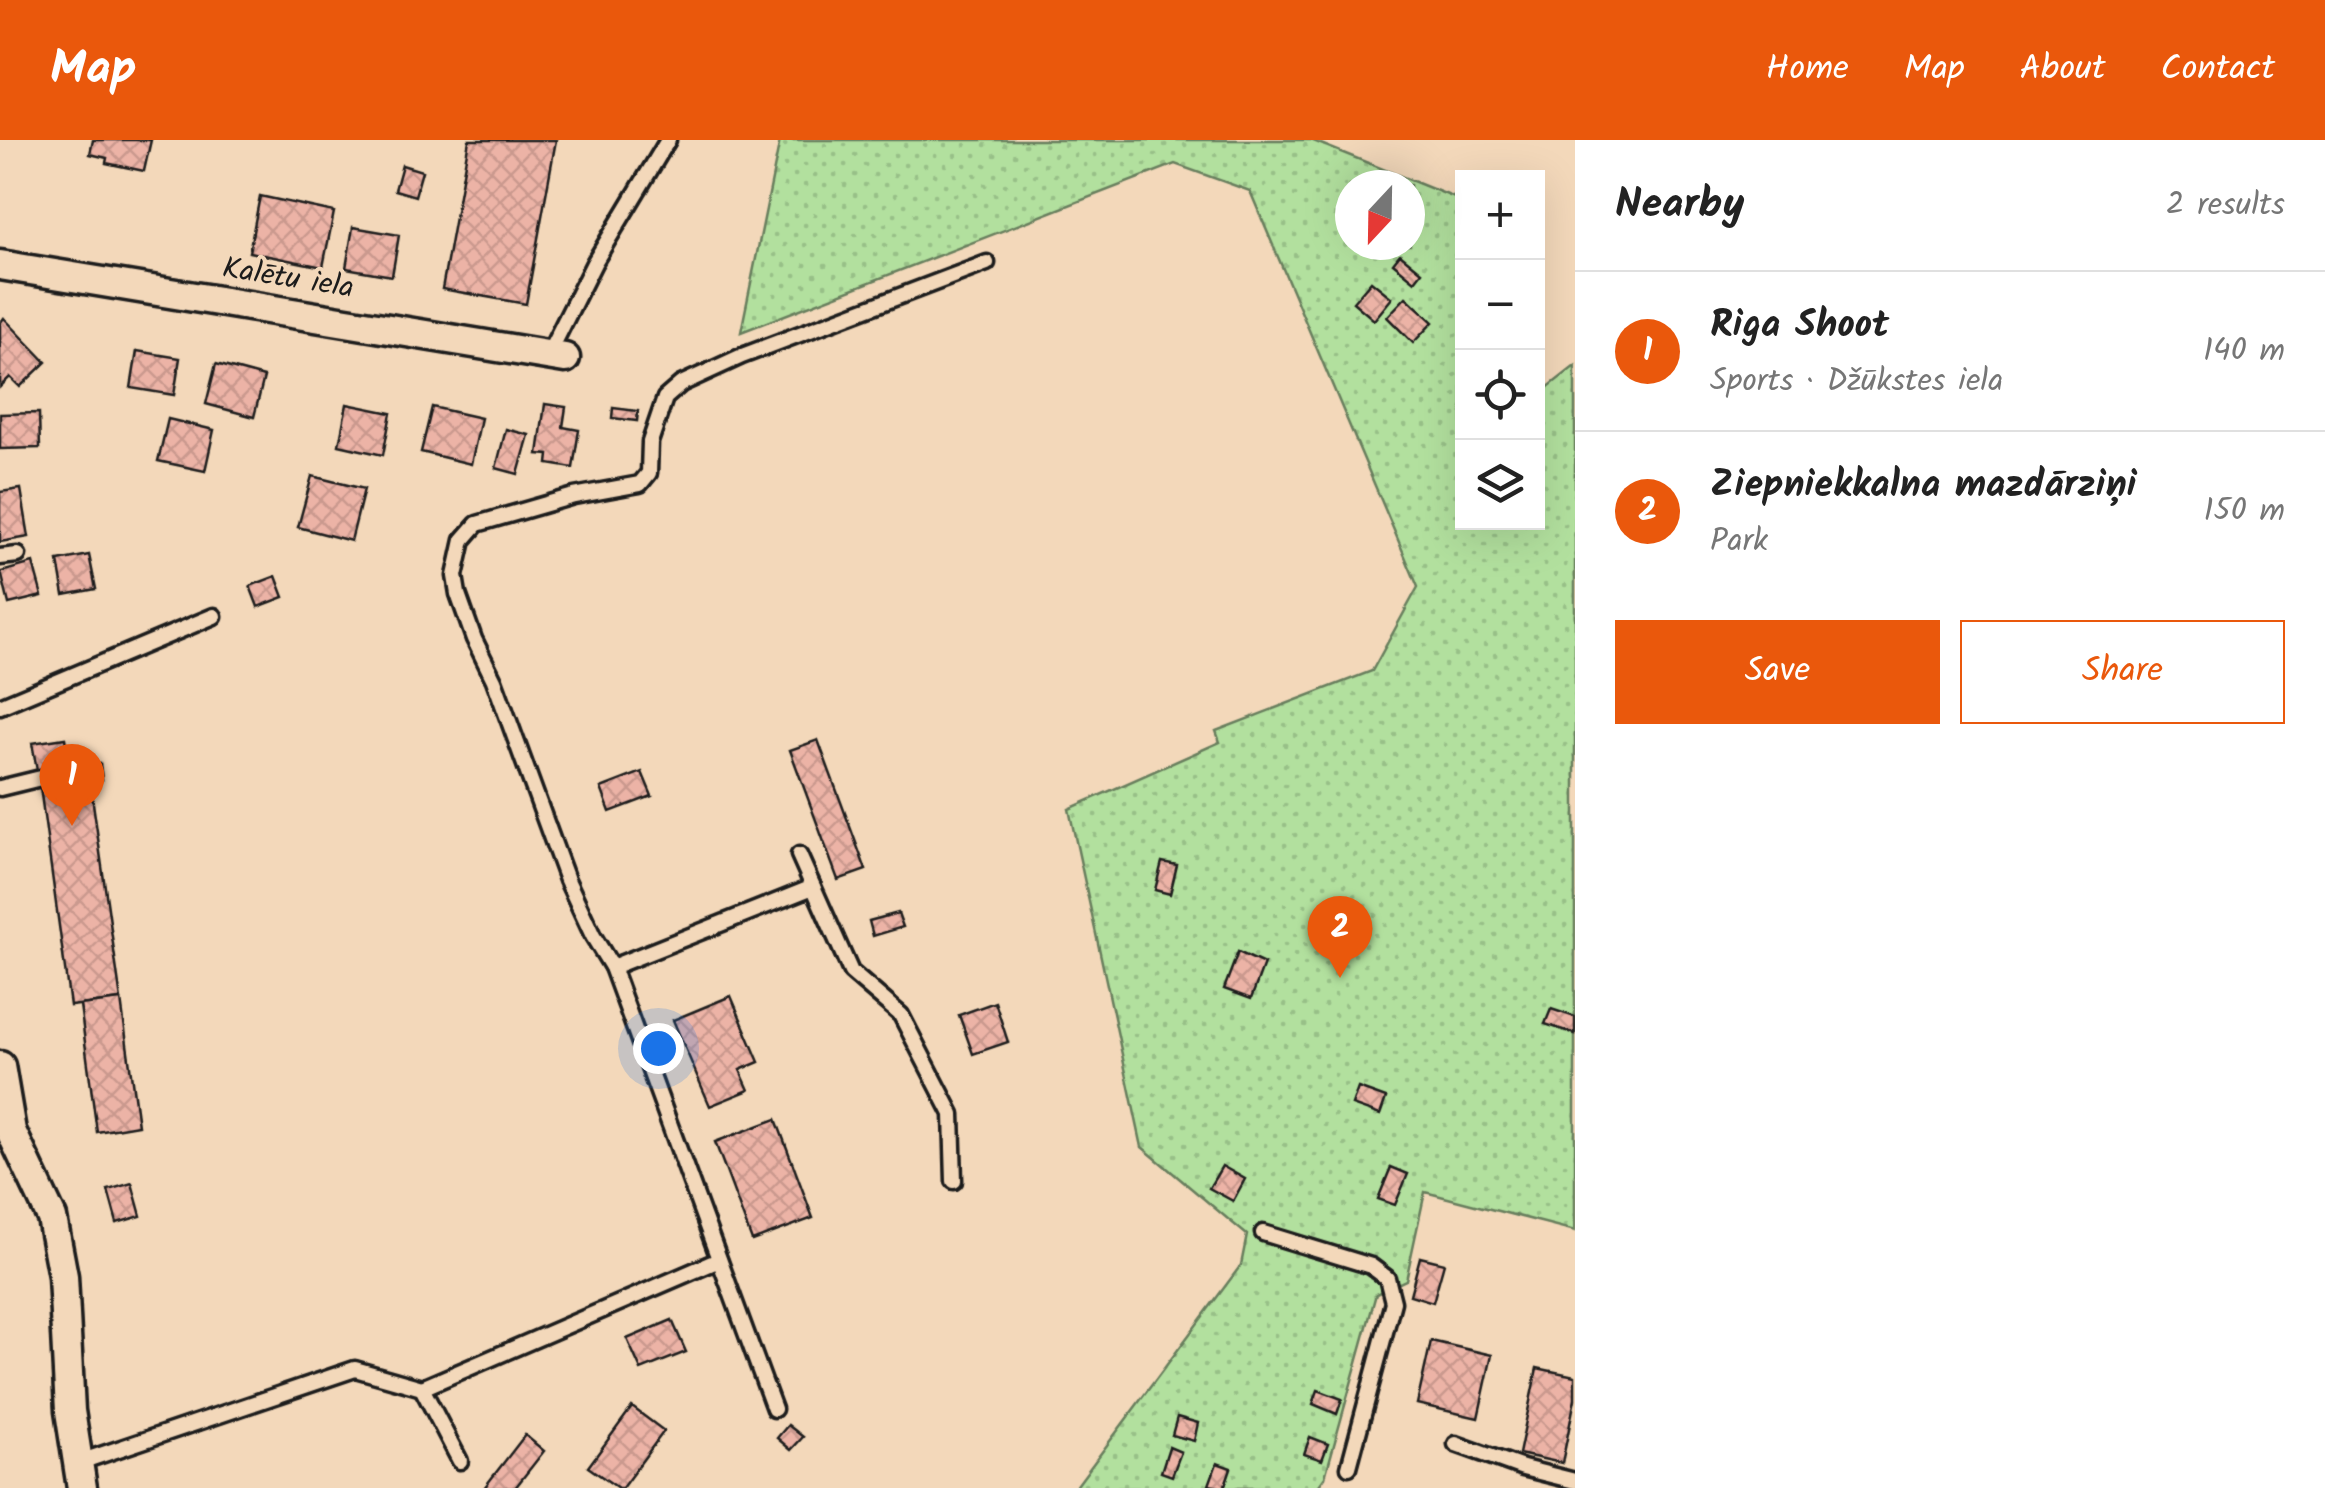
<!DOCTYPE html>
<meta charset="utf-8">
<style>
:root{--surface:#fff;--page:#f2f2f2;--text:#222;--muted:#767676;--line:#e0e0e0;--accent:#ea580c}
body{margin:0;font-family:Kalam,sans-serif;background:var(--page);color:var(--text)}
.controls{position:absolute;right:30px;top:30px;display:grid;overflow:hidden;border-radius:0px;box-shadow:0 10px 40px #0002}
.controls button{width:90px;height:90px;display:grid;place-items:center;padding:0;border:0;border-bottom:2px solid var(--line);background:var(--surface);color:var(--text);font:50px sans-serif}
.compass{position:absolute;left:1335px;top:30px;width:90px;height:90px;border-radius:50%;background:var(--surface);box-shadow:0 10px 40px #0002;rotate:202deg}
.you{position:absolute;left:658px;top:908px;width:35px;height:35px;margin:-25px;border:8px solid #fff;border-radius:50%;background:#1a73e8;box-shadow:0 0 0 15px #1a73e833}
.badge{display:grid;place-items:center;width:65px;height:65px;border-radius:50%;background:var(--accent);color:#fff;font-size:32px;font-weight:700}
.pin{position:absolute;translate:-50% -82px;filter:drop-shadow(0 2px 5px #0008)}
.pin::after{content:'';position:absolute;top:52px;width:35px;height:30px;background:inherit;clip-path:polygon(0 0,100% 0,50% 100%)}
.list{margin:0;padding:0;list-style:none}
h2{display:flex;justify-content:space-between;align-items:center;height:130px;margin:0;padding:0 40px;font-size:42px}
h2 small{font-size:32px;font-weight:400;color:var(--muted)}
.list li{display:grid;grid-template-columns:65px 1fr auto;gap:30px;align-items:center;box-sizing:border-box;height:160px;padding:0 40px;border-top:2px solid var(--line)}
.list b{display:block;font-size:38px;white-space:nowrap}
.list p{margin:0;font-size:32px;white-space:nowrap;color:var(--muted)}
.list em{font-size:32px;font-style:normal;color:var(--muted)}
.actions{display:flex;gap:20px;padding:30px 40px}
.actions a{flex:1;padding:22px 0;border:2px solid var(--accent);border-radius:0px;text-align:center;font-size:35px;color:var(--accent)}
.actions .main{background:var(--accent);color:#fff}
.icon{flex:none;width:55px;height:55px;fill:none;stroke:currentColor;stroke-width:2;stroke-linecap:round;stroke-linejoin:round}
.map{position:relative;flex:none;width:1575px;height:1348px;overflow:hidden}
header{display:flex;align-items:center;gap:60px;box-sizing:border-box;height:140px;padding:0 50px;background:var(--accent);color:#fff}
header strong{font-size:48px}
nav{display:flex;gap:55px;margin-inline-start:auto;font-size:35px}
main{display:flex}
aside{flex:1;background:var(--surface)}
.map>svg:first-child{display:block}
.grass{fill:url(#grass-dots);stroke:#677e5d;stroke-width:2.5;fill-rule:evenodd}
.building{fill:url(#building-cross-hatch);stroke:#1c1c1c;stroke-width:2.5}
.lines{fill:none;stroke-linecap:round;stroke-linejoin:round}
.lane-casing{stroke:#1c1c1c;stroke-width:21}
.street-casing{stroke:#1c1c1c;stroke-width:35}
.lane{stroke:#f3d8ba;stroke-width:14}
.street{stroke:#f3d8ba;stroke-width:28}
.labels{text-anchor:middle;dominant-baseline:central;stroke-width:8;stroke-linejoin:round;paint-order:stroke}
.street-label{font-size:30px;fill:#1c1c1c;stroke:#f3d8ba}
</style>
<header>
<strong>Map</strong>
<nav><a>Home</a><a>Map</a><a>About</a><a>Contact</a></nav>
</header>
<main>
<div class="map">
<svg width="1575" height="1348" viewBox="0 0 1575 1348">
<defs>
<pattern id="grass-dots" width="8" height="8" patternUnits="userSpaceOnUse" patternTransform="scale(2.5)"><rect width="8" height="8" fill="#b2e09e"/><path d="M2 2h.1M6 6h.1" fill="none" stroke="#98c088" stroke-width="1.8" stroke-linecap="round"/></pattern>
<pattern id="building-cross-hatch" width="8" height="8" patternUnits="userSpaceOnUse" patternTransform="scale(2.5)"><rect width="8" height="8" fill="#ecb3a6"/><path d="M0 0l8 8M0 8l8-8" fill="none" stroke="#ca998e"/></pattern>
</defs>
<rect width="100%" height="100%" fill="#f3d8ba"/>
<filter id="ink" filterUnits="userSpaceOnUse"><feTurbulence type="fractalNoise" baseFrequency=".01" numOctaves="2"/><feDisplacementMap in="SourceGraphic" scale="20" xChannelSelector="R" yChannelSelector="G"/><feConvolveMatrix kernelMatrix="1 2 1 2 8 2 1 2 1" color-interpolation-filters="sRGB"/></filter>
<g filter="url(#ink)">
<path class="grass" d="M780,0h531l149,60 2,5v317h76v-127l37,-29v865l-150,-39 -19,88 -30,14 -51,183 -8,11h-242l166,-223 6,-30 -105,-88 -73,-338 151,-67 -4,-11 156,-60 46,-84 -168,-396 -75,-27 -434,168zM1350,45h60v60h-60z"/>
<g class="building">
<path d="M93,0h58l-7,31 -38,-8 1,-5 -17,-4z"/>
<path d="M469,0h87l-30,164 -84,-15z"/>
<path d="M402,25l20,6 -7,25 -20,-6z"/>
<path d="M260,56l74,16 -11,55 -74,-15z"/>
<path d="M353,87l46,8 -7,41 -46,-8z"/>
<path d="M1400,114l22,18 -7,9 -22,-18z"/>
<path d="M1371,141l21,17 -18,22 -21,-18z"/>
<path d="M1406,157l27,25 -20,21 -26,-26z"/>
<path d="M4,178l42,44 -26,25 -10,-10 -10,10v-64z"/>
<path d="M137,211l43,7 -6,37 -43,-7z"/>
<path d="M216,224l48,13 -10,40 -48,-13z"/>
<path d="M347,264l44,9 -8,42 -44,-10z"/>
<path d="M545,264l21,3 -3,20 16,3 -6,38 -25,-4 1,-9 -11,-1z"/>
<path d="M432,267l49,11 -10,46 -50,-12z"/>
<path d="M613,268l25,3 -1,10 -25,-3z"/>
<path d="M39,273l1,35 -40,1v-35z"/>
<path d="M168,279l46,11 -9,41 -47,-10z"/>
<path d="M506,289l23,6 -11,39 -22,-6z"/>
<path d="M312,336l52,13 -13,52 -53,-14z"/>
<path d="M21,349l8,48 -29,5v-50z"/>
<path d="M89,415l7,34 -32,6 -6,-34z"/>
<path d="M33,423l9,33 -33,8 -8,-32z"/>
<path d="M276,436l8,21 -26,10 -8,-21z"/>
<path d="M65,598l5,26 -33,6 -5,-27z"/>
<path d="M818,600l48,130 -28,10 -48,-130z"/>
<path d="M100,624l2,16 -12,2 31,218 -51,6 -30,-219 33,-3 -3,-15z"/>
<path d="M642,632l10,24 -42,16 -9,-24z"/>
<path d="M1162,722l15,3 -7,29 -15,-4z"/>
<path d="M898,773l5,14 -30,9 -4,-15z"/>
<path d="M1238,812l26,12 -13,35 -27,-10z"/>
<path d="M731,856l28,66 -19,8 9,20 -39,16 -37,-86z"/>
<path d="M121,860l17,125 -41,7 -17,-127z"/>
<path d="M995,862l13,40 -35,12 -14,-39z"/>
<path d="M1551,869l24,8v17l-30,-10z"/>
<path d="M1358,948l28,10 -6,17 -28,-10z"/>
<path d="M776,979l37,99 -61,23 -37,-99z"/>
<path d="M1222,1026l23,13 -12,22 -24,-13z"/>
<path d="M1391,1027l17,7 -13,31 -17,-6z"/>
<path d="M132,1043l9,33 -24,7 -9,-33z"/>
<path d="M1420,1117l24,6 -11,39 -23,-7z"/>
<path d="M672,1180l14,32 -45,18 -14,-31z"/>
<path d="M1431,1201l61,14 -14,63 -61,-14z"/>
<path d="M1537,1228l38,8v23l-13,64 -43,-9z"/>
<path d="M1318,1250l24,9 -5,15 -24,-10z"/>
<path d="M632,1267l32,24 -42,57h-4l-30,-21z"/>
<path d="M1177,1277l21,6 -4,18 -22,-6z"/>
<path d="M788,1285l15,12 -12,13 -14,-12z"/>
<path d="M525,1295l19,16 -29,37h-31z"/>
<path d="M1310,1297l18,7 -6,16 -18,-6z"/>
<path d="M1169,1307l12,5 -9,24 -11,-4z"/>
<path d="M1217,1323l14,5 -7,20 -15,-3z"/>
</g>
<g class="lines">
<defs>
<g id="lane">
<path d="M548,215l46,-92 74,-123"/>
<path d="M0,417l18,-2"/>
<path d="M0,566l214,-90"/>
<path d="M0,648l45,-11"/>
<path d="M799,715l52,117 50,43 51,99 2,67"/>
<path d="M612,827l201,-80"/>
<path d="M1263,1093l108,33 16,12 6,24 -44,165"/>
<path d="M422,1248l38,73"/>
<path d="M774,1269l-162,-442 -19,-31 -26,-56 -73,-200 -20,-41 -16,-45 -3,-18 8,-36 14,-16 97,-28 66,-12 9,-11 1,-31 15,-44 16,-14 61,-28 245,-93"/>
<path d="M1456,1304l67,24 52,13"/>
<path d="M77,1323l278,-94 67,19 297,-128"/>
</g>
<g id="street">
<path d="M0,125l565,93"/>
<path d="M0,926l11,65 41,87 11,58 7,135 12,77"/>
</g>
</defs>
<use href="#lane" class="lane-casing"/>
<use href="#street" class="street-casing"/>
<use href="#lane" class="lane"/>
<use href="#street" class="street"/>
</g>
</g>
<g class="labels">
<g class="street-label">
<text transform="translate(288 139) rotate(9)">Kalētu iela</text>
</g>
</g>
</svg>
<div class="controls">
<button>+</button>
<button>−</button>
<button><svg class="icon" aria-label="locate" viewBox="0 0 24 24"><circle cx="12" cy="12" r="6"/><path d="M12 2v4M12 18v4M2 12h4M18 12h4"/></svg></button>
<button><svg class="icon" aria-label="layers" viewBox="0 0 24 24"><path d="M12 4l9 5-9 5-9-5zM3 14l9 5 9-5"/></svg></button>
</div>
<svg class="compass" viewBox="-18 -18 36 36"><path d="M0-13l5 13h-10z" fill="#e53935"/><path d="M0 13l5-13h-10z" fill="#767676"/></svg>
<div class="you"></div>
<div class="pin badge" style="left:72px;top:686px">1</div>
<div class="pin badge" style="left:1340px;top:838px">2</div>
</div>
<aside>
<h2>Nearby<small>2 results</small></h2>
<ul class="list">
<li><span class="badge">1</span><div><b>Riga Shoot</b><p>Sports · Džūkstes iela</p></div><em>140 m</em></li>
<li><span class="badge">2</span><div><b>Ziepniekkalna mazdārziņi</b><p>Park</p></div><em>150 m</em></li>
</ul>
<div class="actions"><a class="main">Save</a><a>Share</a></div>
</aside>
</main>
